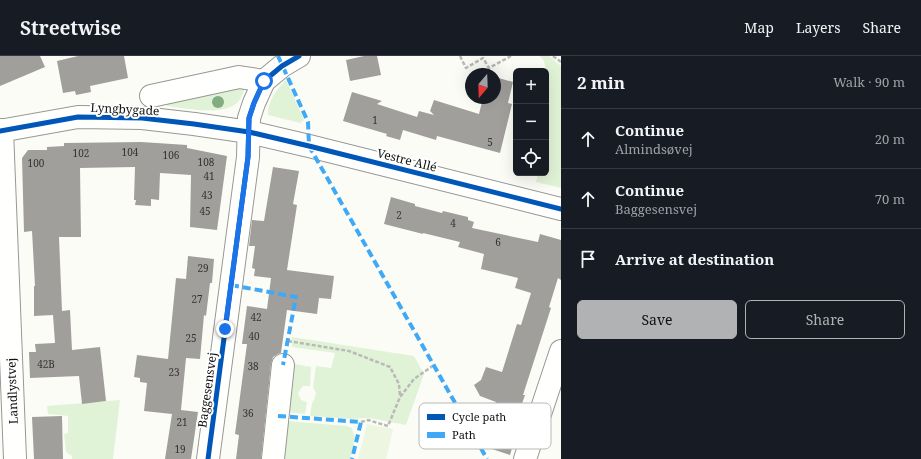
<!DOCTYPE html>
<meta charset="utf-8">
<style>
:root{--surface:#171b24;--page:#20242c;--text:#f1f3f6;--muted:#9ea1a6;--line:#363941;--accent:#b1b2b3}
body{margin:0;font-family:"Noto Serif",serif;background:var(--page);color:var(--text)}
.controls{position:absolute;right:12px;top:12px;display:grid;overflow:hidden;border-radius:6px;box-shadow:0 4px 16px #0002}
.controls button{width:36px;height:36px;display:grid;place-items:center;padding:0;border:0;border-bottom:1px solid var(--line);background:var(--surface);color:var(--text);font:20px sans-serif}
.compass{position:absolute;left:465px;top:12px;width:36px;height:36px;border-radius:50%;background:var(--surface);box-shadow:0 4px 16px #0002;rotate:199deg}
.stop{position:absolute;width:12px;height:12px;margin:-9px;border:3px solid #1a73e8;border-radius:50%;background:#fff}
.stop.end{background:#1a73e8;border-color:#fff;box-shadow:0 1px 4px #0008}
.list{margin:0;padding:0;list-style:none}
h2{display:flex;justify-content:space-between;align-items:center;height:52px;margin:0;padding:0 16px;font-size:17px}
h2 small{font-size:13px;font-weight:400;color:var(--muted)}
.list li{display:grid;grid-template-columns:26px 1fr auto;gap:12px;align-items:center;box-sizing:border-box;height:60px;padding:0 16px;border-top:1px solid var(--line)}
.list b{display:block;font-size:15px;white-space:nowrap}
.list p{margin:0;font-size:13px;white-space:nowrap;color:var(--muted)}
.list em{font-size:13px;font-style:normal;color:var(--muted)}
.actions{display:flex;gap:8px;padding:12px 16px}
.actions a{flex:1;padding:9px 0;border:1px solid var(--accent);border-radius:6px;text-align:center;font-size:14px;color:var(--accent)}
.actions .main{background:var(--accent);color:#111}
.icon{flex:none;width:22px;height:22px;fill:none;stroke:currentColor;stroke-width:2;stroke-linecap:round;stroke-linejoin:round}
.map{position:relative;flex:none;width:561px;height:403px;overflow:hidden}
header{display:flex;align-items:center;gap:24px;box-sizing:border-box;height:56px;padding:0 20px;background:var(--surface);border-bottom:1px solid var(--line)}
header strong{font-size:19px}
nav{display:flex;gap:22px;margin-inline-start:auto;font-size:14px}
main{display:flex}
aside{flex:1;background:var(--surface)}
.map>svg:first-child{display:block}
.green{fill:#e1f3d7}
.pitch{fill:#ecf6e0}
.building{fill:#a09f9c}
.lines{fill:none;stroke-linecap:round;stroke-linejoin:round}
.minor-casing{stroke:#979795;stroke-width:24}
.path{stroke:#b9b9b8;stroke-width:2.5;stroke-dasharray:4 2;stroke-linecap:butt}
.minor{stroke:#fffffe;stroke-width:22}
.quiet{stroke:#3fa9f5;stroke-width:4;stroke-dasharray:8 4;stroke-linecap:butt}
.cycleway-casing{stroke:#fff;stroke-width:8}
.cycleway{stroke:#0057b8;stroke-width:5}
.tree{fill:#83ac80}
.route{stroke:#1a73e8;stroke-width:5}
.labels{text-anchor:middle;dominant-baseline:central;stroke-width:4;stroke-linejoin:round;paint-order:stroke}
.number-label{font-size:10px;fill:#353434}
.street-label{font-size:12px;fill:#111;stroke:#fff}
.key{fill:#fff;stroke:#b8b8b8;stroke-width:1}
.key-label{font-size:11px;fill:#111}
</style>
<header>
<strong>Streetwise</strong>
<nav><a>Map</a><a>Layers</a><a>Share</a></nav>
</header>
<main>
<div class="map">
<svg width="561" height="403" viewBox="0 0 561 403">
<rect width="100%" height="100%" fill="#fcfcf7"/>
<g class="green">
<path d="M540,0h9l12,10v122l-25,-6 2,-9h8v-103l-2,-9z"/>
<path d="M286,24l18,40 -4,3 -32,-8c0,-15 8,-25 18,-35z"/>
<path d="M245,32c-2,5 -4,11 -7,14 -15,15 -52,6 -71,4l-2,-3z"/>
<path d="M292,281l122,19 10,18 -18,51 -37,-7 -17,1 -42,-3 2,-13 2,-3 2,-7 -3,-6 3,-21 15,2 4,-15 -43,-6z"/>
<path d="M290,307l21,4 -1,19h-7l-5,7 3,7 6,2 -2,12 -19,-2z"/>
<path d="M120,344l-7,59h-41v-3l-6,-4 -2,-18 4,-1v-17l-20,-2 -1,-8z"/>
<path d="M287,365l60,5 5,2 3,10 -5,21h-67z"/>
</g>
<path class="pitch" d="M367,368l26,5 -7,30h-28z"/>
<g class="building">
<path d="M0,0h40l5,11 -45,19z"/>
<path d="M78,0h46l4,22 -38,8 1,6 -15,3 -1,-4 -12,2 -6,-32z"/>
<path d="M364,0h13l4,19 -31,6 -4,-21z"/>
<path d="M495,21l18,5 -5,21 4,1 -12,49 -63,-17 -1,4 -33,-10 -3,10 -14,-4 1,-2 -44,-13 9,-29 30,9 -5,3 40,13 2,-6 15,4 -4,-4 4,-11 45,14 4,-16h12z"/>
<path d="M141,86l46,3v3l40,8 -10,74 -27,-3 1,-52 -31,-2 -1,27 -8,-1v7l-16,-1 1,-5h-2l1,-33 -55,1 1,69h-22l3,74 8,-1 2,40 28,-3 6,54 -24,3 -3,-28 -49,2 -1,-26h7l-1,-8 20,-1 -2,-28 -19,1v-30h1l-3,-55 -8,1 -2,-74 6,-8h19v-3l17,-1v-3z"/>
<path d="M273,111l26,4 -6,33 4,1 -10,65 47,6 -3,23 -12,-1 -2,16 -30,-4 -6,43 -3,1 -5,3 -2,7 -10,95h-25l3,-24 -4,-1 12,-90h-5l5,-38 20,3 4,-31 -17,-2 1,-7 -3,-1 3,-22h-6l3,-26 12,1z"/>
<path d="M391,141l24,7v2l27,7 1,-2 25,6v3l6,2 -2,6 66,14 2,-8 21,6v40l-3,-2 -9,29 2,1 -28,87h2l-14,41 4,2 -5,17 -18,-6 11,-34 -10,-4 3,-9 -16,-6 -6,-11 7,-5 5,-13 16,5 15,-48 4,1 10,-32 -16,-5 3,-10 -37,-9 3,-15 -26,-7 2,-5 -37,-9v1l-39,-10z"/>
<path d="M188,200l26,3 -2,24h-2l-4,33 -2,-1 -4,44 -14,-1 -5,52 17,2 -7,47h-26l7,-45 -28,-3 3,-28 -7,-1v-4l-6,-1 3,-22 31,4 8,-81 10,1z"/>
<path d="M62,360l1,43h-29l-2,-42z"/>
</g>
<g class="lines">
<defs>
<g id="minor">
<path d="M151,40l88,-19 25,4"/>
<path d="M2,74l13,329"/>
<path d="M0,75l78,-14 64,1 52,6 55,8 60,14 252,63"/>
<path d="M208,403l40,-302 1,-39 5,-15 10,-22 18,-15 17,-10"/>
<path d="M273,403l10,-94"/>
<path d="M525,403l36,-108"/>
</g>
</defs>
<use href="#minor" class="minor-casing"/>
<g class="path">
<path d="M460,0l6,12 17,-10 6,10 22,-12"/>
<path d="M553,0l8,6"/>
<path d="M288,285l61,10 41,16 9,17 1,13"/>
<path d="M361,366l7,-2 20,6 12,-29 14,-18 20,-14"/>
</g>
<use href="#minor" class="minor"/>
<g class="quiet">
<path d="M278,0l30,66 1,24 178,313"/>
<path d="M231,229l65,12 -13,68"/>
<path d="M278,360l83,6 -9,37"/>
</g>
<defs>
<g id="cycleway">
<path d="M0,75l78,-14 64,1 52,6 55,8 60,14 252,63"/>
<path d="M208,403l40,-302 1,-39 5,-15 10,-22 18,-15 17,-10"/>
</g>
</defs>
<use href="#cycleway" class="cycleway-casing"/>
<use href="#cycleway" class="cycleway"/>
</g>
<circle class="tree" cx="218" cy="46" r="6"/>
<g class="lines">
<path class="route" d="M225,273l23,-172 1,-39 5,-15 10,-22"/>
</g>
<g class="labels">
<g class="number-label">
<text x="375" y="64">1</text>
<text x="490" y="86">5</text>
<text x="130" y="96">104</text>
<text x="81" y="97">102</text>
<text x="171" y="99">106</text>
<text x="206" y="106">108</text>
<text x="36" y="107">100</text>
<text x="209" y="120">41</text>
<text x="207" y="139">43</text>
<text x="205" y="155">45</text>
<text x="399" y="159">2</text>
<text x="453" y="167">4</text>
<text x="498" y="186">6</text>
<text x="203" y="212">29</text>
<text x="197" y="243">27</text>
<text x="256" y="261">42</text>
<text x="254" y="280">40</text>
<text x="191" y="282">25</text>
<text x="46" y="308">42B</text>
<text x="253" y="310">38</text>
<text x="174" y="316">23</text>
<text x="248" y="357">36</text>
<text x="182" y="366">21</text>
<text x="180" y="393">19</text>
</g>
<g class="street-label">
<text transform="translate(125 53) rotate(3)">Lyngbygade</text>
<text transform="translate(407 104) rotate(14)">Vestre Allé</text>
<text transform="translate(207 334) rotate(-82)">Baggesensvej</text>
<text transform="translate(12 335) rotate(-92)">Landlystvej</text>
</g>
</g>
<rect x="419" y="347" width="132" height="46" rx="6" class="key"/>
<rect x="427" y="358" width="18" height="6" fill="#0057b8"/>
<rect x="427" y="376" width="18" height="6" fill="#3fa9f5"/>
<g class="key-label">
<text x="452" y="365">Cycle path</text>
<text x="452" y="383">Path</text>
</g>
</svg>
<div class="controls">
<button>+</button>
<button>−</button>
<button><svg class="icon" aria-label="locate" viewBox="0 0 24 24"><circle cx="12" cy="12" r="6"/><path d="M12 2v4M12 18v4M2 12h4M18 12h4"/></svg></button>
</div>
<svg class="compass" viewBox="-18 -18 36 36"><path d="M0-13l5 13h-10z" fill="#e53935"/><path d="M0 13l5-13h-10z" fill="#9ea1a6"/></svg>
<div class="stop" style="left:264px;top:25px"></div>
<div class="stop end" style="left:225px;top:273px"></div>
</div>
<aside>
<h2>2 min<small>Walk · 90 m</small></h2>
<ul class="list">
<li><svg class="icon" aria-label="ahead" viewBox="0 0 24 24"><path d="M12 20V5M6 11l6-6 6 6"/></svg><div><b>Continue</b><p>Almindsøvej</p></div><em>20 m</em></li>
<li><svg class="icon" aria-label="ahead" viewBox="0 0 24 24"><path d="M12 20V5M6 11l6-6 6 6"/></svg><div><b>Continue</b><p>Baggesensvej</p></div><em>70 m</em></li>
<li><svg class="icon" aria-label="arrive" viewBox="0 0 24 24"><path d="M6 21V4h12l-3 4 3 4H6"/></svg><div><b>Arrive at destination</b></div></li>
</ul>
<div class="actions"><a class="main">Save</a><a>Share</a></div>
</aside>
</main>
